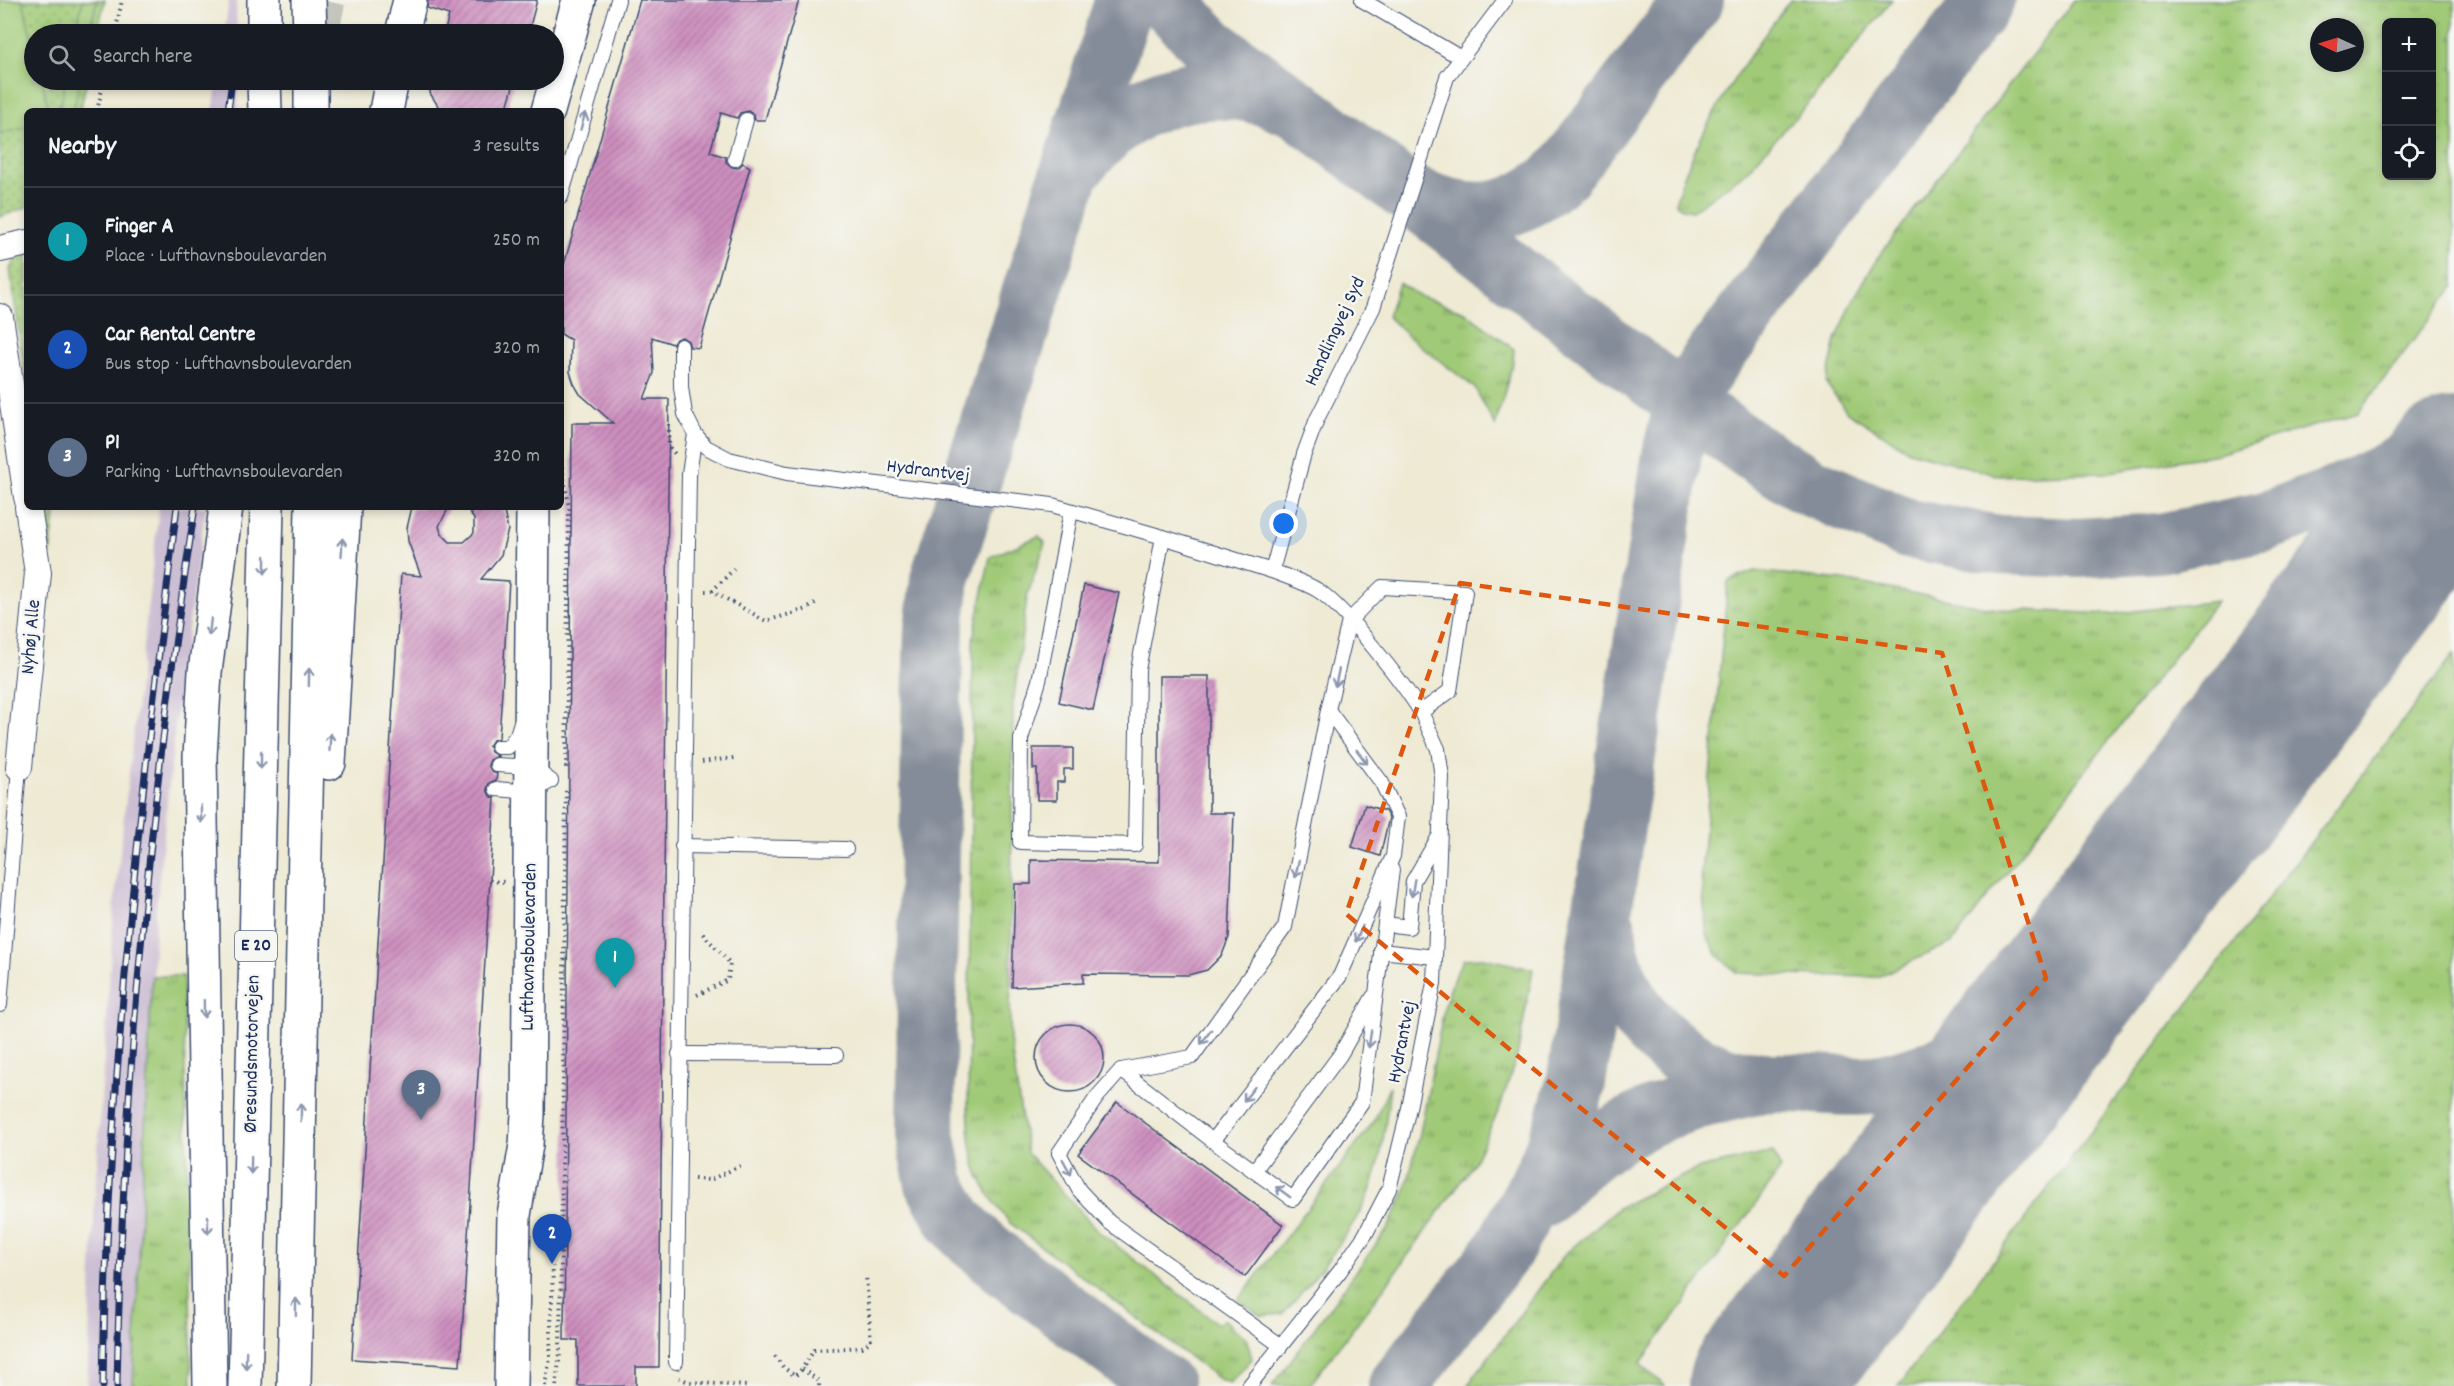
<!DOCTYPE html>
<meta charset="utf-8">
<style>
:root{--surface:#171b24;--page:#20242c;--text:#f1f3f6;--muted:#9ea1a6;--line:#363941;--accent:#2563eb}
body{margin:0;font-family:Dekko,sans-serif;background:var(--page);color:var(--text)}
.controls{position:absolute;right:18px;top:18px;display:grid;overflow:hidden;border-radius:9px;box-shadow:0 3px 9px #0003}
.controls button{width:54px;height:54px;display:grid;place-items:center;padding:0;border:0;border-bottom:2px solid var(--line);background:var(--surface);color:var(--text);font:30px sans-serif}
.compass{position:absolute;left:2310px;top:18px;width:54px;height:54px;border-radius:50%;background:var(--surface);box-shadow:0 3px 9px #0003;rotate:274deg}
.you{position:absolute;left:1284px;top:524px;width:21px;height:21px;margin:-15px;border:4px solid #fff;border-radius:50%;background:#1a73e8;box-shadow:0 0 0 9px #1a73e833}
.badge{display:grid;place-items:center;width:39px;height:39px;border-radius:50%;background:var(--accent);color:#fff;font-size:20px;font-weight:700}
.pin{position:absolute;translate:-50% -50px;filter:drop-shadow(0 2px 3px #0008)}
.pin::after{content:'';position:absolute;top:32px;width:21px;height:18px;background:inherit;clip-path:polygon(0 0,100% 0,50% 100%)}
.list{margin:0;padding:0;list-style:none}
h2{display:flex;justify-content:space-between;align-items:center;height:78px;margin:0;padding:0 24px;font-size:26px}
h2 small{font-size:20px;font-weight:400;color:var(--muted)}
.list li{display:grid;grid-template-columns:39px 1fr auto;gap:18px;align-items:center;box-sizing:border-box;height:108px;padding:0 24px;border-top:2px solid var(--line)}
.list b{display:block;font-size:22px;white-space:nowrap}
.list p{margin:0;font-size:20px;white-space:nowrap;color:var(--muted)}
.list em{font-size:20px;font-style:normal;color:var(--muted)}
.icon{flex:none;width:33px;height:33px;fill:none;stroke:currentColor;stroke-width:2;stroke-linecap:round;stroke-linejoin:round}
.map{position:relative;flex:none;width:2454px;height:1386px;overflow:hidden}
.search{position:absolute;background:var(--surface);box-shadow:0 3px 9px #0003;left:24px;top:24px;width:540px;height:66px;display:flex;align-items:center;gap:15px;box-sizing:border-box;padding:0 21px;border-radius:33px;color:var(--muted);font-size:22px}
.panel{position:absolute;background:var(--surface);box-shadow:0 3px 9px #0003;left:24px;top:108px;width:540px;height:402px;border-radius:9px}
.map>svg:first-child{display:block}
.industrial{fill:#ccbed3}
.grass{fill:url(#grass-tufts);stroke:#5e7c6a;stroke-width:1.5;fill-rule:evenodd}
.park{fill:url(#park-dots);stroke:#5e7c6a;stroke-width:1.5}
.pitch{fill:#a0ca77;stroke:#5e7c6a;stroke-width:1.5}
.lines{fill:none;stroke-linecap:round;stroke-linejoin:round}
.taxiway{stroke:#848c99;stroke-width:60}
.runway{stroke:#848c99;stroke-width:148}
.building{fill:url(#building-hatch)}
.motorway-tunnel{stroke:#c4c5bc;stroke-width:33;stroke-dasharray:33 16;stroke-linecap:butt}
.service-casing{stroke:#3b4b70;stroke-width:16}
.minor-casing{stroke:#3b4b70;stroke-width:28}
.tertiary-casing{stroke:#3b4b70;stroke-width:36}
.motorway-casing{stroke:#3b4b70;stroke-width:36}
.path{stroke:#3b4b70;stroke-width:4;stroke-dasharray:1.5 4.5;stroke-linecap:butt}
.service{stroke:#fff;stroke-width:14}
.minor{stroke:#fff;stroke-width:26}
.tertiary{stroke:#fff;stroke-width:33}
.motorway{stroke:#fff;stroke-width:33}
.rail-casing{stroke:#1b2f5e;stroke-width:7}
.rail{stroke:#f6f6f2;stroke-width:4.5;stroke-dasharray:14;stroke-linecap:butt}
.oneway{stroke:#8d97ae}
.marked{fill:none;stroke:#de5710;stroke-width:4.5;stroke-dasharray:12 8;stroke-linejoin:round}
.labels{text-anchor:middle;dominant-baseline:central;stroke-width:5;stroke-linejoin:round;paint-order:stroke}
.shield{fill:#f6f6f2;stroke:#5d6b8a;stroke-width:1.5}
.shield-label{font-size:18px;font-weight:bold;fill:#1b2f5e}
.street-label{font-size:20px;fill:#1b2f5e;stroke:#f6f6f2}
</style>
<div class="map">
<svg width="2454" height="1386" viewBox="0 0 2454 1386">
<defs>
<pattern id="grass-tufts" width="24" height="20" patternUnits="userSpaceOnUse" patternTransform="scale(1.5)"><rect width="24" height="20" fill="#a0ca77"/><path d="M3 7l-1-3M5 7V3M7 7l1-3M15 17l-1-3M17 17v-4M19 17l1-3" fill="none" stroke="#82a465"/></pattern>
<pattern id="park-dots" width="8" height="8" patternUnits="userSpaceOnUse" patternTransform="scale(1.5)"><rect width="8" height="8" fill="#a0ca77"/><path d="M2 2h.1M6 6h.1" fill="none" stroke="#82a465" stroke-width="1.8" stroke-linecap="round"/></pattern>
<pattern id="building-hatch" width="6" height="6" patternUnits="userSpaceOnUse" patternTransform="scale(1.5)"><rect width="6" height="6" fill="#ce8fbf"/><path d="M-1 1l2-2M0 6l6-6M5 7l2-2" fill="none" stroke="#a6759e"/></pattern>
</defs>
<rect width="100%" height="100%" fill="#f6f6f2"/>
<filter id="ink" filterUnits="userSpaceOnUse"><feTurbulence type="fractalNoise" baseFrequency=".0167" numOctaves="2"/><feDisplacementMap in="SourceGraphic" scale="12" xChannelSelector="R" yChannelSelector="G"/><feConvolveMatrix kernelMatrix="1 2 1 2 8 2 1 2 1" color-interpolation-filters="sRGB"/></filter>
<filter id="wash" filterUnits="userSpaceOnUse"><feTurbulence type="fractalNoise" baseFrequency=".008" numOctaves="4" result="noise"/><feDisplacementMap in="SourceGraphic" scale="24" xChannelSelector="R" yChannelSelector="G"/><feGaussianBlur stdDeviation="1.35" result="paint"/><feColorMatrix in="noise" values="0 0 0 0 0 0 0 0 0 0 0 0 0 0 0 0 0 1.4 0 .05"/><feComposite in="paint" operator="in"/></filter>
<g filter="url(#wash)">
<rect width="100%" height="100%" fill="#eeead4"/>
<g class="industrial">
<path d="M229,0h7l1,34h-13z"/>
<path d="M218,80h20v31h-25z"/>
<path d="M159,507h47l-27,183 -23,218 -23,478h-46l8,-190 19,-291z"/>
</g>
<g class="grass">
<path d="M1790,0h102l-80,99 -68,75 -52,37 -9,-2 -8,-6c23,-76 68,-140 115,-203z"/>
<path d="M2074,0h380v287l-96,126 -140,41 -113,19 -105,3 -91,-25 -62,-39 -21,-29 10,-43 19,-44 24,-40zM2432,22v154h-46v-154zM2319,27h36v36h-36z"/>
<path d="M1399,283l20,13 46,16 49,37 -1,13 -18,64 -20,-38 -65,-50 -23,-22z"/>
<path d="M1039,536l6,7 -18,54 -14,108 -3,334 17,114 72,79 119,92 6,-5 23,21 5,19 -22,24 -11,-4 -209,-156c-37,-44 -40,-65 -42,-120l5,-464 17,-82z"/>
<path d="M1754,571l88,9 155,29 114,5 106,-13 -265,342 -75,34 -93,-2 -46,-2 -20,-17 -11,-20 -6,-62 27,-293z"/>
<path d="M2454,654v732h-556z"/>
<path d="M1483,958l50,11 -15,83 -17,53 -27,58 -81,113 -84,110h-37l116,-158 17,-36 15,-59 25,-129 11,-32 8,-13z"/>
<path d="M152,976h31l9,410h-59z"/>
<path d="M1390,1086c-4,33 -7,68 -18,100 -13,38 -61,97 -89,128l-22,2 -23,-16 135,-177z"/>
<path d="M1773,1152l8,17 -141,195 25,22h-198l98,-132 53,-46 81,-40z"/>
</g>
<g class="park">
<path d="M0,0h105l-8,34h-63v46h53l-7,31h-53v96l-27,10z"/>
<path d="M27,255v135l-17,-121 7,-12z"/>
<path d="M43,507h13l-6,48z"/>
</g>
<g class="pitch">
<path d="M0,0h23l11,49v31h8l7,31h-22v16l-27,7z"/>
<path d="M83,0h14l-8,34h-14z"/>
<path d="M66,80h14l-7,31h-14z"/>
</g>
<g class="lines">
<g class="taxiway">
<path d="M1125,0l-185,579 -6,50 -3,91 -6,414 10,50 20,36 13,14 34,30 162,122"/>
<path d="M1166,0l44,46 96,69 378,288 77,54 48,29 99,43 92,16 79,3 81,-5 106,-22 68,-24 48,-22 60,-32 12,-10"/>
<path d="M1071,170c15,-17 30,-35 49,-48 45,-34 110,-43 162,-19"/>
<path d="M1419,198c59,24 96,17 144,-25l131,-173"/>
<path d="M1606,927c5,72 55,128 122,150 11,3 25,3 36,5"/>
<path d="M1542,1198c54,-57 97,-84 173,-103 20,-5 41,-12 62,-12 36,-1 84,8 118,-2 45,-12 91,-30 127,-60 21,-18 38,-39 59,-56"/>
<path d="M1398,1386l106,-137 43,-81 17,-43 12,-42 96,-629 12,-51 23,-37 278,-366"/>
</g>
<path class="runway" d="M1762,1386l692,-913"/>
</g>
<g id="blocks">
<g class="building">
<path d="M428,0h109l-9,34h-84l5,-19 -22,-7z"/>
<path d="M640,0h159l-34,120h-10l-2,-6 -5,-3 -8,2 -3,5 -16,-5 -11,39 16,5v5l6,5 6,1 5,-5 7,4 -51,181 -9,-1 -2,-6 -6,-4 -6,2 -3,5 -21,-7 2,36 -10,26h25l-10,968h-23v19h-58v-46h-14l8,-917h41l-33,-29 -6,-10 -4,-12 1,-32 -10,-6v-59z"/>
<path d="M431,80h84l-9,31h-65l-11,-18z"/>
<path d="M412,507h37l-10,19 2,7 9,9h14l10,-9v-14l-8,-12h37l5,23 -7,25 -20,24 28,2 -10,157 -6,2 -4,6 2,6 7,4 -8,4 -2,5 4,7 5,2 -1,6 -7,3 -2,6 3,7 5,2 -35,568 -108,-7 49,-785 20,2 -13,-35 -1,-13z"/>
<path d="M1084,585l35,8 -26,117 -34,-8z"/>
<path d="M1159,676h50v137h25l-5,124 -7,18 -15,15 -19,5 -105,-1v9l-71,4 3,-103h16v-24l128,2z"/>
<path d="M1033,748h40v21h-9v13h-7v18h-20v-31h-4z"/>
<path d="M1365,805l20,6 4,7 -9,38 -28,-9z"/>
<circle cx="1070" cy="1058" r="34"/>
<path d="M1117,1102l166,123 -38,52 -167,-123z"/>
</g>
</g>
</g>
<g filter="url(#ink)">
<use href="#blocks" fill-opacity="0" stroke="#3b4b70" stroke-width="1.5"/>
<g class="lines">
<path class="motorway-tunnel" d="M322,34l7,-34"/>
<defs>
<g id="service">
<path d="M1362,0l99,58"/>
<path d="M735,159l11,-39"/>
<path d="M561,197l57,-197"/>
<path d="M695,434l11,13 23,12 58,14 265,32 111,32"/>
<path d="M1071,511l-32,170 -18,58 -1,103 115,3 3,-175 25,-133 109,34"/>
<path d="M498,747h10l9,-12 4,-13"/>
<path d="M496,789l35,3 20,-11 -19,-14 -35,-2"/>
<path d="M682,846l164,3"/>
<path d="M1385,924l24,3 4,-46 25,-43"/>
<path d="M1381,951l54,6"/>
<path d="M0,1005l19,-238"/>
<path d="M679,1054l157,1"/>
<path d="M1121,1070l92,71 127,-165 53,-120 5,-39 -16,-34 -54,-73"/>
<path d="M1213,1141l41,30 86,-116 33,-58"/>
<path d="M1254,1171l39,28 69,-97 30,-232"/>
<path d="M1280,1345l-171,-123 -30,-32 -20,-37 38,-56 24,-27 71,-13 93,-130 43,-217 21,-89 33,-34 83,5 -15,99 -29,21c-18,-29 -74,-102 -102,-121 -14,-9 -32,-14 -47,-20l32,-117 13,-35 56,-111 74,-231 58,-77"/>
<path d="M676,1362l13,-888 6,-40 -10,-20 -4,-27v-41"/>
<path d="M1249,1386l91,-115 25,-36 24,-46 20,-81 25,-125 8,-206 -4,-28 -17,-37"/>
</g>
<g id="minor">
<path d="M0,249l27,-6"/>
<path d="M0,317l27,180"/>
<path d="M19,767l19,-194 -10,-66"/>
</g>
<g id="tertiary">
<path d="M548,111l31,-111"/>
<path d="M511,1386l3,-171 12,-70 2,-30 5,-608"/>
</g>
<g id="motorway">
<path d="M264,0v34"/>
<path d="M309,0l1,34"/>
<path d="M402,34l8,-34"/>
<path d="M264,80l1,31"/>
<path d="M311,80v31"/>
<path d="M386,111l6,-31"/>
<path d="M329,763l15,-256"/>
<path d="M210,1386l-10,-630 5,-84 21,-165"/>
<path d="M245,1386l22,-879"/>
<path d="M294,1386l18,-879"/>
</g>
</defs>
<use href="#service" class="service-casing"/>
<use href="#minor" class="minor-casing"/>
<use href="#tertiary" class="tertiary-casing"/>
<use href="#motorway" class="motorway-casing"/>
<g class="path">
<path d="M115,34l7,-34"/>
<path d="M97,111l7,-31"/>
<path d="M669,424v23l6,7"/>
<path d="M561,461l8,46 -3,264"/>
<path d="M705,591h7l54,30 41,-12 9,-6"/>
<path d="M712,591l22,-22"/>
<path d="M702,762l32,-4"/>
<path d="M490,881l14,1"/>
<path d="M697,995l31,-15 2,-17 -29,-31"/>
<path d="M694,1179l16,1 32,-15"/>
<path d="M775,1356l8,11 12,9 7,-7"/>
<path d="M679,1378l10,4 57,4"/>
<path d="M545,1386l5,-28 3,-92"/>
<path d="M556,1386l4,-33 6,-563"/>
<path d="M819,1386v-5l-17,-12 12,-19 48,-3 9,-6 -5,-66"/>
</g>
<use href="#service" class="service"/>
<use href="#minor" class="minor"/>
<use href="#tertiary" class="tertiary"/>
<use href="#motorway" class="motorway"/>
<defs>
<g id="rail">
<path d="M228,111l4,-31"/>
<path d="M103,1386c4,-295 37,-587 74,-879"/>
<path d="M117,1386c5,-294 33,-588 78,-879"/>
</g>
</defs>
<use href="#rail" class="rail-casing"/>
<use href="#rail" class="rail"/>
</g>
<defs><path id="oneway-shaft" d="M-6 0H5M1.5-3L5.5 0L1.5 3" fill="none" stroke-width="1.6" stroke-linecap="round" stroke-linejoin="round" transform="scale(1.5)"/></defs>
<g class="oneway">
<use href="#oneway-shaft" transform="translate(583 121) rotate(-74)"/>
<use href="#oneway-shaft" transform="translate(342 547) rotate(-87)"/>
<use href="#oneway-shaft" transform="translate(265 565) rotate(91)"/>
<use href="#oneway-shaft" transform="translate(210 627) rotate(96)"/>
<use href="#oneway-shaft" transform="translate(309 677) rotate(-89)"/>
<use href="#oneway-shaft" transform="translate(1337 678) rotate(102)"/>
<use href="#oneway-shaft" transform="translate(330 742) rotate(-87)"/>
<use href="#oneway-shaft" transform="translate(1362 757) rotate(53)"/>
<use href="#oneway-shaft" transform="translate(261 760) rotate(91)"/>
<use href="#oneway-shaft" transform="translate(201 814) rotate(89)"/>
<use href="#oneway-shaft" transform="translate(1297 869) rotate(101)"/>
<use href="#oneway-shaft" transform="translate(1413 888) rotate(99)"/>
<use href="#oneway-shaft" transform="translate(1359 934) rotate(114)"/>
<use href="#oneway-shaft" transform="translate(204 1009) rotate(89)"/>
<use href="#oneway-shaft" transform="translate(1206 1037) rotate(126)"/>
<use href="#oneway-shaft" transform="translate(1370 1039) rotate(98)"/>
<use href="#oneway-shaft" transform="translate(1249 1094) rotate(128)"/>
<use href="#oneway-shaft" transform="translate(301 1112) rotate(-89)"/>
<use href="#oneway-shaft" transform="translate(251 1165) rotate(91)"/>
<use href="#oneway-shaft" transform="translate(1067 1167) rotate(61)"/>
<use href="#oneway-shaft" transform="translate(1283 1192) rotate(-144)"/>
<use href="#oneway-shaft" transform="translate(208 1225) rotate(89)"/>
<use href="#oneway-shaft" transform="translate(296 1307) rotate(-89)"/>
<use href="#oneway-shaft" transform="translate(246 1360) rotate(91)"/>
</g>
</g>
<path class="marked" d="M1460,583l482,70 104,325 -262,298 -438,-362z"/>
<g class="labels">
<rect class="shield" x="235" y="931" width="42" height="30" rx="4.5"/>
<g class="shield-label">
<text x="256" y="946">E 20</text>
</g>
<g class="street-label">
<text transform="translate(1336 332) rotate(-65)">Handlingvej Syd</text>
<text transform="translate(928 472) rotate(7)">Hydrantvej</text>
<text transform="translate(32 637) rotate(-85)">Nyhøj Alle</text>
<text transform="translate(530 947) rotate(-89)">Lufthavnsboulevarden</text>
<text transform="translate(1403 1042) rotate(-79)">Hydrantvej</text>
<text transform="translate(253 1054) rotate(-89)">Øresundsmotorvejen</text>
</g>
</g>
</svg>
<div class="controls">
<button>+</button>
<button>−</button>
<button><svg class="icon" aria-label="locate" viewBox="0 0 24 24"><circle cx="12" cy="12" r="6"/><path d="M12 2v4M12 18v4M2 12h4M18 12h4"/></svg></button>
</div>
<svg class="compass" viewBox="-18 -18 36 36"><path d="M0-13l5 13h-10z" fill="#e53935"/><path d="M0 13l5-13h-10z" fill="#9ea1a6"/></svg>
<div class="you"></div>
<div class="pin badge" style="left:615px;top:988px;background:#0f9aa8">1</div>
<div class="pin badge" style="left:552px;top:1264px;background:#1a4fb4">2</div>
<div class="pin badge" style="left:421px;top:1120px;background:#5c6f8a">3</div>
<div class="search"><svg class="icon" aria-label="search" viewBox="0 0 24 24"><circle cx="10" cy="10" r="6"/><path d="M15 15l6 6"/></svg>Search here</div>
<section class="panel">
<h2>Nearby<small>3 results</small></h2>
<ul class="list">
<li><span class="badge" style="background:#0f9aa8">1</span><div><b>Finger A</b><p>Place · Lufthavnsboulevarden</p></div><em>250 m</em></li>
<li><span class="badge" style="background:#1a4fb4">2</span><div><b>Car Rental Centre</b><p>Bus stop · Lufthavnsboulevarden</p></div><em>320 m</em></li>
<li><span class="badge" style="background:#5c6f8a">3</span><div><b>P1</b><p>Parking · Lufthavnsboulevarden</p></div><em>320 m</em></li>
</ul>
</section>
</div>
